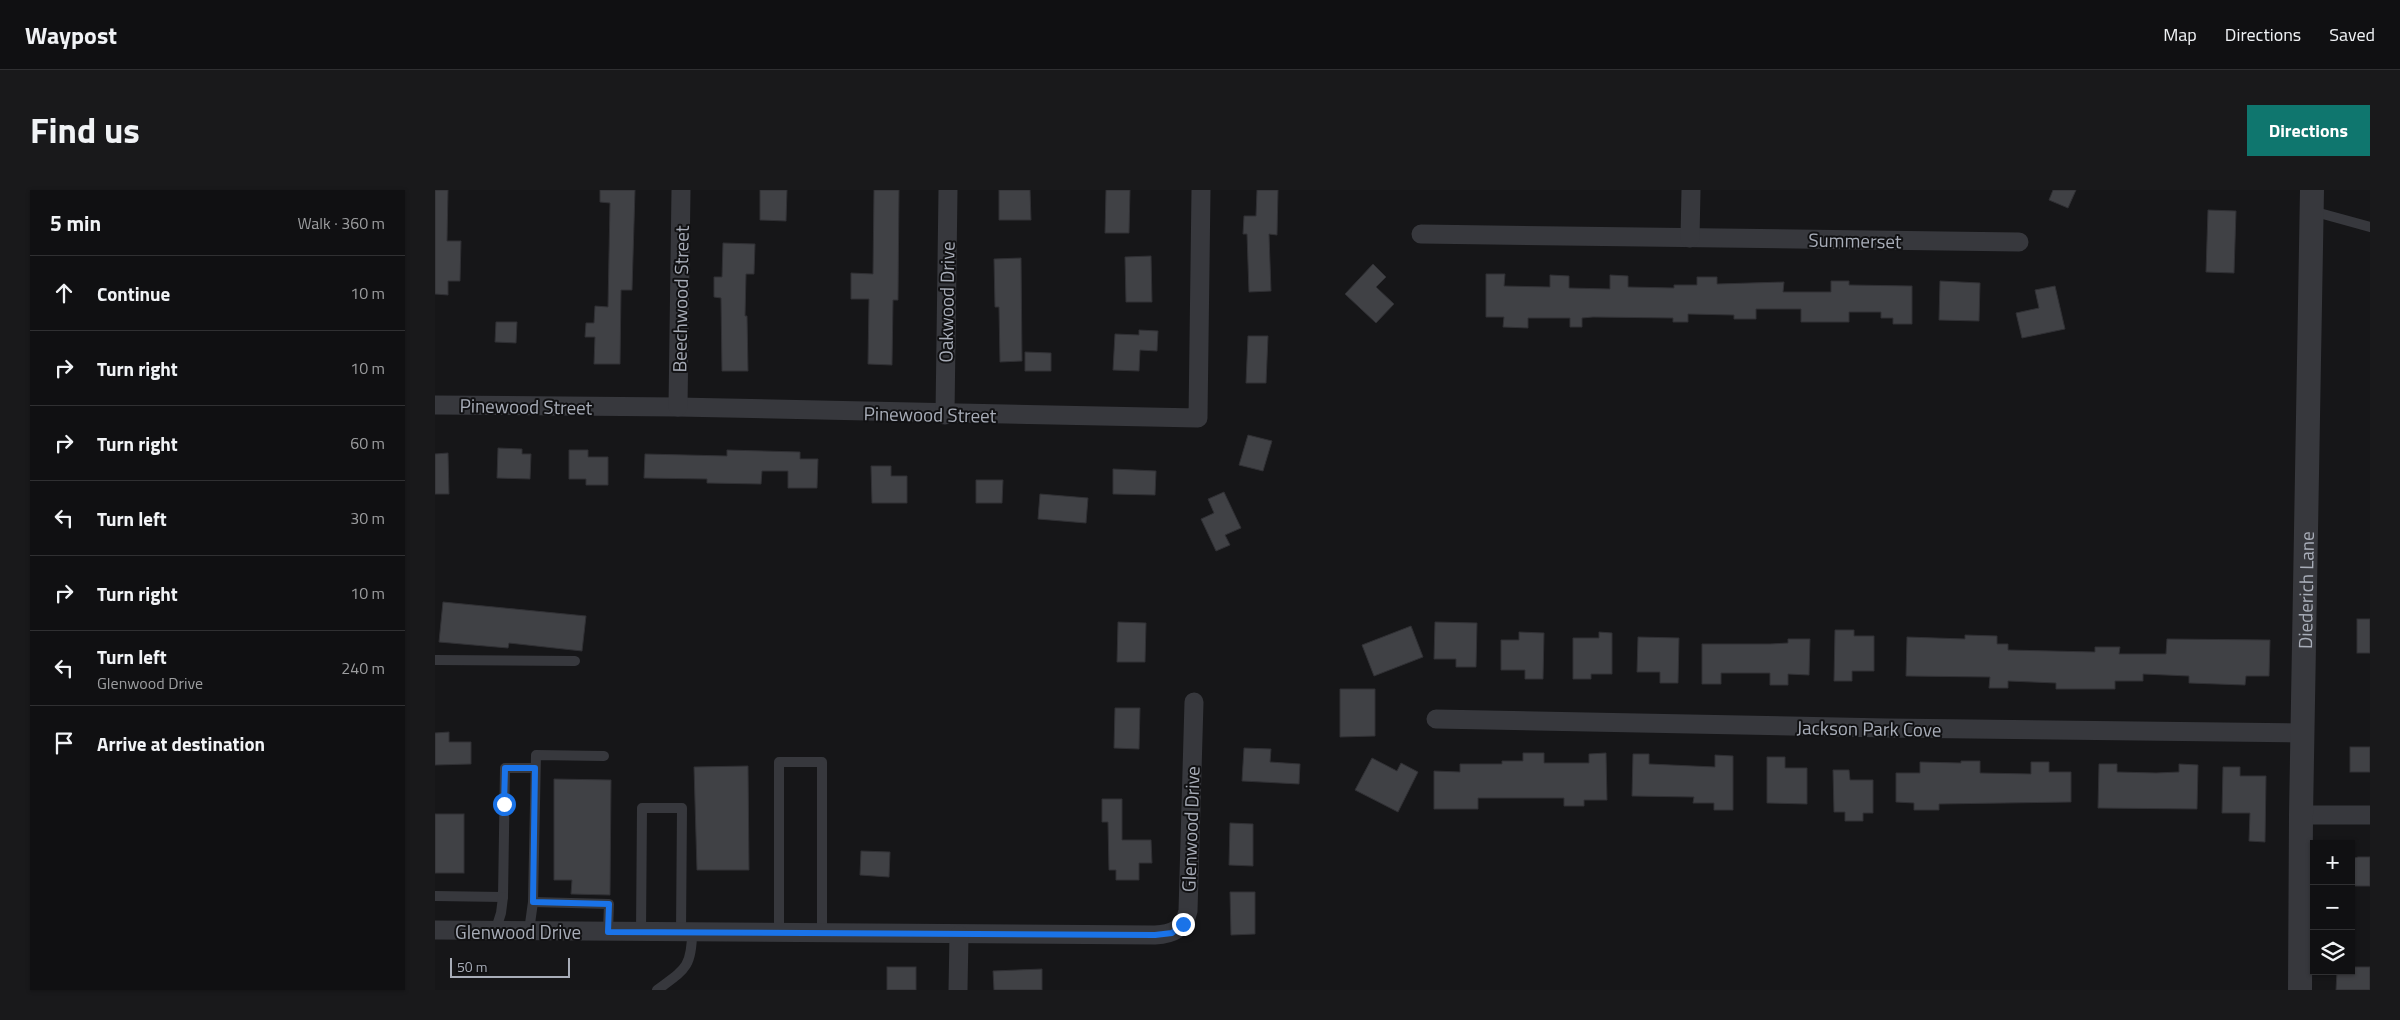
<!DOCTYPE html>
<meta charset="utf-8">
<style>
:root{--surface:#101012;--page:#19191b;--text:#f1f3f6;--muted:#9c9d9f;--line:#303032;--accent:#0f766e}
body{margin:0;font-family:"Titillium Web",sans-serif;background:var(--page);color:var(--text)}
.controls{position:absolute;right:15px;bottom:15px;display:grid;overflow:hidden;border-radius:0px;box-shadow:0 1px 4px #0004}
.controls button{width:45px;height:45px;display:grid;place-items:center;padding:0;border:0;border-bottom:1px solid var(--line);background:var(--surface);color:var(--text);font:25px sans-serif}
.scale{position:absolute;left:15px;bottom:12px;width:120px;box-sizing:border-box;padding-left:5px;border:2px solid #a8adb8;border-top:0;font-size:14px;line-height:18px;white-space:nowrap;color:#a8adb8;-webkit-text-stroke:4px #111113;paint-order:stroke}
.stop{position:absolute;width:15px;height:15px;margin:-11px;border:4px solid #1a73e8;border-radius:50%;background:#fff}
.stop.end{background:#1a73e8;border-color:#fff;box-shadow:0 1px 5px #0008}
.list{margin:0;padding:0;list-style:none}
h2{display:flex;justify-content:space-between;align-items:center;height:65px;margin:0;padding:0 20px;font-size:21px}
h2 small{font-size:16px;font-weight:400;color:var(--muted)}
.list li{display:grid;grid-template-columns:32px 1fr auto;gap:15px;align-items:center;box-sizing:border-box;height:75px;padding:0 20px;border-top:1px solid var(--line)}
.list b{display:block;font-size:19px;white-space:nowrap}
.list p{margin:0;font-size:16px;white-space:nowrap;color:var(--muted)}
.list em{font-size:16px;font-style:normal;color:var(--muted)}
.icon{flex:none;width:28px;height:28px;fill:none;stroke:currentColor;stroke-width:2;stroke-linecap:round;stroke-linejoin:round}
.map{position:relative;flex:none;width:1935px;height:800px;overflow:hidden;border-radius:0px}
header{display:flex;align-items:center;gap:30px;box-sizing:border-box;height:70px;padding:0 25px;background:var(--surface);border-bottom:1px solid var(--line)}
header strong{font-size:24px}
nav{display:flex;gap:28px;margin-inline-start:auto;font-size:18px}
.intro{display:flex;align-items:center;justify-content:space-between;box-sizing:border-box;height:120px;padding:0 30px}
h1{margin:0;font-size:35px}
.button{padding:12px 22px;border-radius:0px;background:var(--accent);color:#fff;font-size:18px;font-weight:700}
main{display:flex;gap:30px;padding:0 30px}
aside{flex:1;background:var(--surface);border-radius:0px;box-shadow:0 1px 4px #0004}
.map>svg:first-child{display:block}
.building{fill:#404145;stroke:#303034}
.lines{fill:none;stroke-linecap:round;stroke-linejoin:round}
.service{stroke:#37383d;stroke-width:10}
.minor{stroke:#37383d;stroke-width:19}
.tertiary{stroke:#37383d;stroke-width:24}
.route{stroke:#1a73e8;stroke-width:6}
.labels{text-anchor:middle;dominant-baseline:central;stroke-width:4;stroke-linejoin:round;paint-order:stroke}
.street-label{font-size:19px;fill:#a8adb8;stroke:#111113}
</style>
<header>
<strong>Waypost</strong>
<nav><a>Map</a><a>Directions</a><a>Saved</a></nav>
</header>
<div class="intro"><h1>Find us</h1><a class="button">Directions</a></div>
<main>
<aside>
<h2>5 min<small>Walk · 360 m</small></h2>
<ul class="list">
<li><svg class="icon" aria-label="ahead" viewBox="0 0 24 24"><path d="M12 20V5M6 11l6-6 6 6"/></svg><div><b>Continue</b></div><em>10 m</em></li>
<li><svg class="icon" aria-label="right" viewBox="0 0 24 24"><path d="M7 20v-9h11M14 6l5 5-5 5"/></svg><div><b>Turn right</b></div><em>10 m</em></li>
<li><svg class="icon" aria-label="right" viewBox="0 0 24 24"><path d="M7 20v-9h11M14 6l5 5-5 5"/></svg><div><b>Turn right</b></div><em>60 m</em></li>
<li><svg class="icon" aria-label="left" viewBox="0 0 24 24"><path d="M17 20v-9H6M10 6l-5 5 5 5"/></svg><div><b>Turn left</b></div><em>30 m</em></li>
<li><svg class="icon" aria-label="right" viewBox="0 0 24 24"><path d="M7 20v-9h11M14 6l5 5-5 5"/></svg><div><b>Turn right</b></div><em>10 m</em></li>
<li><svg class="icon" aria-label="left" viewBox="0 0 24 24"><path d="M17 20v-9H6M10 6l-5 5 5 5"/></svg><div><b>Turn left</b><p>Glenwood Drive</p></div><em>240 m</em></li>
<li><svg class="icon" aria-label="arrive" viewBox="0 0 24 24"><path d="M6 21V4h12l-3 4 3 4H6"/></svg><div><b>Arrive at destination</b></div></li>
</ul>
</aside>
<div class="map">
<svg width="1935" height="800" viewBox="0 0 1935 800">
<rect width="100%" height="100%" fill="#161618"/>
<g class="building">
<path d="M0,0h13l-1,51h14l-1,40h-12v14l-13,-1z"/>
<path d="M165,0h35l-3,100h-11l-1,74h-26l1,-27h-10l1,-14h8l1,-17 13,1 2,-104 -10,-1z"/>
<path d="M325,0h27l-1,31 -26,-1z"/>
<path d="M439,0h25l-1,110h-5l-1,65 -24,-1 1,-65h-18v-26l22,1z"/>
<path d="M564,0h31l1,30h-32z"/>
<path d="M671,0h24l-1,43h-24z"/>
<path d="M822,0h21l-1,45 -8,-1 2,57 -22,1 -2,-58h-4l1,-18h12z"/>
<path d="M1618,0h23l-8,18 -19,-8z"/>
<path d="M1773,20l28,1 -2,62 -28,-1z"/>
<path d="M288,53l32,1 -1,30h-8l-1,42h2l1,55h-26l-1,-73 -7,-1v-20h8z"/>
<path d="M716,66l1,46h-26l-1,-45z"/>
<path d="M586,68l1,103 -22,1 -1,-55h-4l-1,-48z"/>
<path d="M938,74l13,13 -10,10 18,17 -18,19 -31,-29z"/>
<path d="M1051,84h19l-1,12 46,1v-12l19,1v12l41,1v-14l18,1v11l46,1v-3h23v-8h20v7l67,-2 -1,10h48v-11h18v4l63,1v38h-19v-6h-12v-6h-32v10h-48v-13h-45v10h-22v-4l-46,-1v8h-15v-4l-80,-1 -11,1v9h-12v-9h-42v10l-25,-1 1,-10h-18z"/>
<path d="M1505,91l40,2 -1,38 -40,-1z"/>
<path d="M1620,96l10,43 -43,9 -6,-25 23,-5 -4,-18z"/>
<path d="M61,132h21l-1,21 -21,-1z"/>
<path d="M704,140l19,1 -1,20 -17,-1 -1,21 -26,-1 2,-36 24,1z"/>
<path d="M813,146h20l-2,47h-20z"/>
<path d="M590,162l26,1v18h-26z"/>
<path d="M813,245l24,6 -9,30 -24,-6z"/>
<path d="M63,258l24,1v5h9l-1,25 -33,-1z"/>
<path d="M134,260h19v7h20v28h-22v-6h-17z"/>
<path d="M292,260l73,2v7h18l-1,29h-29v-17h-26l-1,13 -54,-1v-4l-63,-1 1,-24 82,2z"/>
<path d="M13,263l1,41h-14v-40z"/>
<path d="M436,276h20v10h16v27h-35z"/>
<path d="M678,279l43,2 -1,24 -42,-1z"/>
<path d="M541,290h27l-1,23h-26z"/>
<path d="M789,302l17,36 -16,7 5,10 -14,6 -15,-32 13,-6 -6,-14z"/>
<path d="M605,304l48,4 -2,25 -48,-4z"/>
<path d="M8,412l143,14 -4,35 -73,-8 -1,5 -69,-6z"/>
<rect x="1922" y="429" width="13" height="34"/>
<path d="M683,432l28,1 -1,39h-28z"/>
<path d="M1000,432l42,1 -1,44h-20v-8h-22z"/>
<path d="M976,436l12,31 -49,19 -12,-31z"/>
<path d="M1400,440h19v6h20v35h-22v10h-18z"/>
<path d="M1084,442l25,1 -1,46h-18v-9h-24v-30h18z"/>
<path d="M1164,442l13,1v41h-21v5h-18v-41h26z"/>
<path d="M1530,445l32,1v8h11v6l87,2v-5h25l-1,7h47l1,-15 103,1 -1,36h-23l-1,9 -56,-2v-7l-46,-2v7h-28v8h-59v-6l-48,-2v7h-19l1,-11 -84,-1 1,-39 58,2z"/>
<path d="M1203,447l41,1 -1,45h-18v-11h-23z"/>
<path d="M1353,449h22l-1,36 -21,-1v11h-18v-12h-49v11h-19v-40h68l18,-1z"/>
<path d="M905,499h35v47l-35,1z"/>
<path d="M680,518h25l-1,41 -25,-1z"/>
<path d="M14,542v10h22v22l-36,1v-32z"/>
<rect x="1915" y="557" width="20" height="25"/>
<path d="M809,558l27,1 -1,13 30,2 -1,20 -57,-3z"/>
<path d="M1088,563h21v10h45v-9l17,-1 1,47h-23v6h-20v-8h-86v11h-44v-38l26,1v-8h42v-3h21z"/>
<path d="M1198,564h16v10l66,3v-12l18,1v54h-19v-7h-21l1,-6 -62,-1z"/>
<path d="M1332,567h18v11h22v36l-40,-1z"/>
<path d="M937,568l25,13 4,-8 17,9 -20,40 -43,-22z"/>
<path d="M1526,571h19v12l51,1v-12h18v10h22v30l-132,2v6h-25v-7l-18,-1v-29h24v-11l41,1z"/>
<path d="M1664,574h18v8l39,1 23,-1v-8l19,1 -1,44 -99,-1z"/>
<path d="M313,576l1,104h-52l-3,-103z"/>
<path d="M1788,577h17v9h26l-1,66 -16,-1 1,-28h-28z"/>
<path d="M1398,580h16l1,10h23v33h-10v8h-18v-9h-11z"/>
<path d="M119,589l57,1 -1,115 -39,-1 1,-14h-18z"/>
<path d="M667,609h20v41h29l1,23h-13v17h-23v-10h-7l-1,-48h-6z"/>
<rect x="0" y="624" width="29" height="59"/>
<path d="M795,633l23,1v42l-24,-1z"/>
<path d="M426,661l29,1 -1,25 -29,-2z"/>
<path d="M1923,667h12v29h-19v-27z"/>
<path d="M795,702h25v42l-24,1z"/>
<rect x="452" y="777" width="29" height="23"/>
<path d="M1916,777h19v23h-34l1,-19h14z"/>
<path d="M607,779v21h-48l-1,-19z"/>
</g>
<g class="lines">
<g class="service">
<path d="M1877,21l58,16"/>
<path d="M0,470l140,1"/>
<path d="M0,706l68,1 2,-129h30"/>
<path d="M98,712l76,2 -1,27"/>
<path d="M94,741l4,-29 3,-147 68,1"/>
<path d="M60,742l6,-19 2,-16"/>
<path d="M206,742l1,-124h40l-1,124"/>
<path d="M344,743v-171h43v171"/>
<path d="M222,800c27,-20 35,-22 35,-58"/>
</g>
<g class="minor">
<path d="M986,44l598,8"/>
<path d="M1255,48l1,-48"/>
<path d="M0,215l243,2 520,11 3,-228"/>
<path d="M243,217l3,-217"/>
<path d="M510,225l3,-225"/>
<path d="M1001,529l451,9 415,5"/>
<path d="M1866,625h69"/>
<path d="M0,740l720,5c18,-1 29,-6 33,-24l6,-209"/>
<path d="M523,800l1,-55"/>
</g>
<path class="tertiary" id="s1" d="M1865,800l1,-175 11,-625"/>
</g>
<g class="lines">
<path class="route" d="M69,614l1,-36h30l-2,134 76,2 -1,28 547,3 17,-2 11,-9"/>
</g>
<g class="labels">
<g class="street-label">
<text transform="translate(1420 50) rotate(1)">Summerset</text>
<text transform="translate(245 109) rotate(-89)">Beechwood Street</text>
<text transform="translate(511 112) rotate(-89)">Oakwood Drive</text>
<text transform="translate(91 216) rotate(1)">Pinewood Street</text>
<text transform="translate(495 224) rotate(1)">Pinewood Street</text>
<text stroke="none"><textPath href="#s1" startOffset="400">Diederich Lane</textPath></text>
<text transform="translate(1434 538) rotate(1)">Jackson Park Cove</text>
<text transform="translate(755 639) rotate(-88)">Glenwood Drive</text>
<text x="83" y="741">Glenwood Drive</text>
</g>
</g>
</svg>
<div class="controls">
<button>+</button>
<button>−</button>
<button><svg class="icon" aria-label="layers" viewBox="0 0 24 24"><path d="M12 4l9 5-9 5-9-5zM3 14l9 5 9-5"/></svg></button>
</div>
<div class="scale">50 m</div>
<div class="stop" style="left:69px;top:614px"></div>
<div class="stop end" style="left:748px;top:734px"></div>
</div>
</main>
